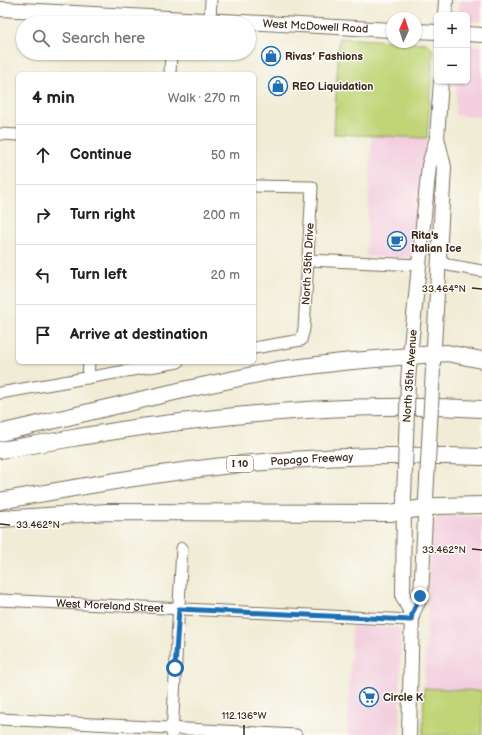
<!DOCTYPE html>
<meta charset="utf-8">
<style>
:root{--surface:#fff;--page:#f2f2f2;--text:#222;--muted:#767676;--line:#e0e0e0}
body{margin:0;font-family:"Balsamiq Sans",sans-serif;background:var(--page);color:var(--text)}
.controls{position:absolute;right:12px;top:12px;display:grid;overflow:hidden;border-radius:6px;box-shadow:0 1px 3px #0004}
.controls button{width:36px;height:36px;display:grid;place-items:center;padding:0;border:0;border-bottom:1px solid var(--line);background:var(--surface);color:var(--text);font:20px sans-serif}
.compass{position:absolute;left:386px;top:12px;width:36px;height:36px;border-radius:50%;background:var(--surface);box-shadow:0 1px 3px #0004;rotate:3deg}
.stop{position:absolute;width:12px;height:12px;margin:-9px;border:3px solid #1f6fb2;border-radius:50%;background:#fff}
.stop.end{background:#1f6fb2;border-color:#fff;box-shadow:0 1px 4px #0008}
.list{margin:0;padding:0;list-style:none}
h2{display:flex;justify-content:space-between;align-items:center;height:52px;margin:0;padding:0 16px;font-size:17px}
h2 small{font-size:13px;font-weight:400;color:var(--muted)}
.list li{display:grid;grid-template-columns:26px 1fr auto;gap:12px;align-items:center;box-sizing:border-box;height:60px;padding:0 16px;border-top:1px solid var(--line)}
.list b{display:block;font-size:15px;white-space:nowrap}
.list em{font-size:13px;font-style:normal;color:var(--muted)}
.icon{flex:none;width:22px;height:22px;fill:none;stroke:currentColor;stroke-width:2;stroke-linecap:round;stroke-linejoin:round}
.map{position:relative;flex:none;width:482px;height:735px;overflow:hidden}
.search{position:absolute;background:var(--surface);box-shadow:0 1px 3px #0004;left:16px;top:16px;width:240px;height:44px;display:flex;align-items:center;gap:10px;box-sizing:border-box;padding:0 14px;border-radius:22px;color:var(--muted);font-size:15px}
.panel{position:absolute;background:var(--surface);box-shadow:0 1px 3px #0004;left:16px;top:72px;width:240px;height:292px;border-radius:6px}
.map>svg:first-child{display:block}
.built{fill:#f3cfde}
.green{fill:#c1d578;stroke:#7e804b}
.lines{fill:none;stroke-linecap:round;stroke-linejoin:round}
.minor-casing{stroke:#7a6e5e;stroke-width:13}
.major-casing{stroke:#7a6e5e;stroke-width:16}
.highway-casing{stroke:#7a6e5e;stroke-width:18}
.minor{stroke:#fff;stroke-width:11}
.major{stroke:#fff;stroke-width:14}
.highway{stroke:#fff;stroke-width:16}
.major-bridge-casing{stroke:#7a6e5e;stroke-width:16;stroke-linecap:butt}
.major-bridge{stroke:#fff;stroke-width:14}
.route{stroke:#1f6fb2;stroke-width:5}
.ticks{fill:none;stroke:#3b2a1e;stroke-width:1.5}
.labels{text-anchor:middle;dominant-baseline:central;stroke-width:3;stroke-linejoin:round;paint-order:stroke}
.shield{fill:#fdfcf7;stroke:#75695f;stroke-width:1}
.shield-label{font-size:10px;font-weight:bold;fill:#3b2a1e}
.street-label{font-size:11px;fill:#3b2a1e;stroke:#fdfcf7}
.poi-label{font-size:11px;font-weight:bold;fill:#3b2a1e;stroke:#fdfcf7;text-anchor:start}
.ticks-label{font-size:10px;text-anchor:middle;fill:#3b2a1e;stroke:#fdfcf7;stroke-width:3;stroke-linejoin:round;paint-order:stroke}
</style>
<div class="map">
<svg width="482" height="735" viewBox="0 0 482 735">
<rect width="100%" height="100%" fill="#fdfcf7"/>
<filter id="ink" filterUnits="userSpaceOnUse"><feTurbulence type="fractalNoise" baseFrequency=".025" numOctaves="2"/><feDisplacementMap in="SourceGraphic" scale="8" xChannelSelector="R" yChannelSelector="G"/><feConvolveMatrix kernelMatrix="1 2 1 2 8 2 1 2 1" color-interpolation-filters="sRGB"/></filter>
<filter id="wash" filterUnits="userSpaceOnUse"><feTurbulence type="fractalNoise" baseFrequency=".012" numOctaves="4" result="noise"/><feDisplacementMap in="SourceGraphic" scale="16" xChannelSelector="R" yChannelSelector="G"/><feGaussianBlur stdDeviation="0.9" result="paint"/><feColorMatrix in="noise" values="0 0 0 0 0 0 0 0 0 0 0 0 0 0 0 0 0 1.4 0 .05"/><feComposite in="paint" operator="in"/></filter>
<g filter="url(#wash)">
<rect width="100%" height="100%" fill="#f0ecd5"/>
<g class="built">
<path d="M460,0h22v22l-15,-1v-6h-8z"/>
<path d="M467,45l15,1v71l-27,-2 2,-34h10z"/>
<path d="M372,135l55,3 -11,115 -3,3 -4,2 -43,-2z"/>
<path d="M439,515l43,2v174l-58,-3 7,-160z"/>
<path d="M352,626l46,2 3,6 -1,101h-53z"/>
</g>
<g class="green">
<path d="M339,38l53,3v1l34,1 5,4 2,5 -6,86 -93,-4z"/>
<path d="M424,688l58,3v44h-59z"/>
</g>
</g>
<g filter="url(#ink)">
<g class="lines">
<defs>
<g id="minor">
<path d="M210,20l1,-20"/>
<path d="M170,74l1,-21"/>
<path d="M0,134l18,1"/>
<path d="M254,186l58,1 -8,142 -3,11 -47,8"/>
<path d="M439,258l9,7 34,6"/>
<path d="M308,260l111,5"/>
<path d="M88,378l1,-16"/>
<path d="M0,393l178,-31"/>
<path id="s1" d="M0,600l411,20"/>
<path d="M0,719l296,16"/>
<path d="M172,734l10,-186"/>
</g>
<g id="major">
<path id="s2" d="M0,9l392,21"/>
<path d="M445,15l1,-15"/>
<path d="M416,31l21,1"/>
<path d="M467,34l15,1"/>
<path d="M433,364l11,-197 -7,-29"/>
<path d="M408,381l2,-25 19,-191 8,-27 4,-57"/>
<path d="M404,500l-1,97 9,17"/>
<path d="M409,735l3,-121 9,-18 6,-116"/>
</g>
<g id="highway">
<path d="M0,433l183,-43 94,-20 65,-8 56,-5 49,-4 35,7"/>
<path d="M0,450c47,-7 94,-16 141,-23 113,-15 227,-25 341,-18"/>
<path id="s3" d="M0,501c84,-15 167,-30 252,-38 76,-7 154,-9 230,-6"/>
<path d="M0,519l108,-7 282,1 48,-7 44,-1"/>
</g>
</defs>
<use href="#minor" class="minor-casing"/>
<use href="#major" class="major-casing"/>
<use href="#highway" class="highway-casing"/>
<use href="#minor" class="minor"/>
<use href="#major" class="major"/>
<use href="#highway" class="highway"/>
<defs>
<g id="major-bridge">
<path d="M427,480l6,-111"/>
<path d="M404,498l4,-117"/>
</g>
</defs>
<use href="#major-bridge" class="major-bridge-casing"/>
<use href="#major-bridge" class="major-bridge"/>
</g>
</g>
<g class="lines" filter="url(#ink)">
<path class="route" d="M175,668l4,-59 232,11 1,-6 8,-18"/>
</g>
<path class="ticks" d="M472,288l10,1M0,524l10,1M472,549l10,1M244,735v-10"/>
<defs>
<symbol id="shop-ring" viewBox="-11 -11 22 22"><circle r="9.5" fill="#fdfcf7" stroke="#1f6fb2" stroke-width="1.5"/><path d="M-5-2.5h2.3a2.7 3.5 0 0 1 5.4 0H5L5.5 6h-11ZM-1.5-2.5h3a1.5 2.3 0 0 0-3 0Z" fill="#1f6fb2"/></symbol>
<symbol id="cafe-ring" viewBox="-11 -11 22 22"><circle r="9.5" fill="#fdfcf7" stroke="#1f6fb2" stroke-width="1.5"/><path d="M-5.5-4.5H6V0H3Q3 3.5 0 3.5H-2.5Q-5.5 3.5-5.5 0ZM3-3.2v2h1.7v-2ZM-6 4.5H4V6H-6Z" fill="#1f6fb2"/></symbol>
<symbol id="supermarket-ring" viewBox="-11 -11 22 22"><circle r="9.5" fill="#fdfcf7" stroke="#1f6fb2" stroke-width="1.5"/><path d="M-6-5.5h2.5l.6 2H6L4.5 2H-2.5L-4.4-4H-6ZM-1.5 3.2a1.3 1.3 0 1 0 .1 0ZM3 3.2a1.3 1.3 0 1 0 .1 0Z" fill="#1f6fb2"/></symbol>
</defs>
<g fill-rule="evenodd">
<use href="#shop-ring" x="260" y="45" width="22" height="22"/>
<use href="#shop-ring" x="267" y="75" width="22" height="22"/>
<use href="#cafe-ring" x="386" y="230" width="22" height="22"/>
<use href="#supermarket-ring" x="358" y="686" width="22" height="22"/>
</g>
<g class="labels">
<rect class="shield" x="227" y="456" width="26" height="16" rx="3"/>
<g class="shield-label">
<text x="240" y="464">I 10</text>
</g>
<g class="street-label">
<text stroke="none"><textPath href="#s2" startOffset="316">West McDowell Road</textPath></text>
<text transform="translate(308 264) rotate(-87)">North 35th Drive</text>
<text transform="translate(410 376) rotate(-86)">North 35th Avenue</text>
<text stroke="none"><textPath href="#s3" startOffset="315">Papago Freeway</textPath></text>
<text stroke="none"><textPath href="#s1" startOffset="110">West Moreland Street</textPath></text>
</g>
<g class="poi-label">
<text x="285" y="56">Rivas’ Fashions</text>
<text x="292" y="86">REO Liquidation</text>
<text x="411" y="235">Rita's<tspan x="411" dy="13">Italian Ice</tspan></text>
<text x="383" y="697">Circle K</text>
</g>
</g>
<g class="ticks-label">
<text x="444" y="292">33.464°N</text>
<text x="38" y="528">33.462°N</text>
<text x="444" y="553">33.462°N</text>
<text x="244" y="719">112.136°W</text>
</g>
</svg>
<div class="controls">
<button>+</button>
<button>−</button>
</div>
<svg class="compass" viewBox="-18 -18 36 36"><path d="M0-13l5 13h-10z" fill="#e53935"/><path d="M0 13l5-13h-10z" fill="#767676"/></svg>
<div class="stop" style="left:175px;top:668px"></div>
<div class="stop end" style="left:420px;top:596px"></div>
<div class="search"><svg class="icon" aria-label="search" viewBox="0 0 24 24"><circle cx="10" cy="10" r="6"/><path d="M15 15l6 6"/></svg>Search here</div>
<section class="panel">
<h2>4 min<small>Walk · 270 m</small></h2>
<ul class="list">
<li><svg class="icon" aria-label="ahead" viewBox="0 0 24 24"><path d="M12 20V5M6 11l6-6 6 6"/></svg><div><b>Continue</b></div><em>50 m</em></li>
<li><svg class="icon" aria-label="right" viewBox="0 0 24 24"><path d="M7 20v-9h11M14 6l5 5-5 5"/></svg><div><b>Turn right</b></div><em>200 m</em></li>
<li><svg class="icon" aria-label="left" viewBox="0 0 24 24"><path d="M17 20v-9H6M10 6l-5 5 5 5"/></svg><div><b>Turn left</b></div><em>20 m</em></li>
<li><svg class="icon" aria-label="arrive" viewBox="0 0 24 24"><path d="M6 21V4h12l-3 4 3 4H6"/></svg><div><b>Arrive at destination</b></div></li>
</ul>
</section>
</div>
